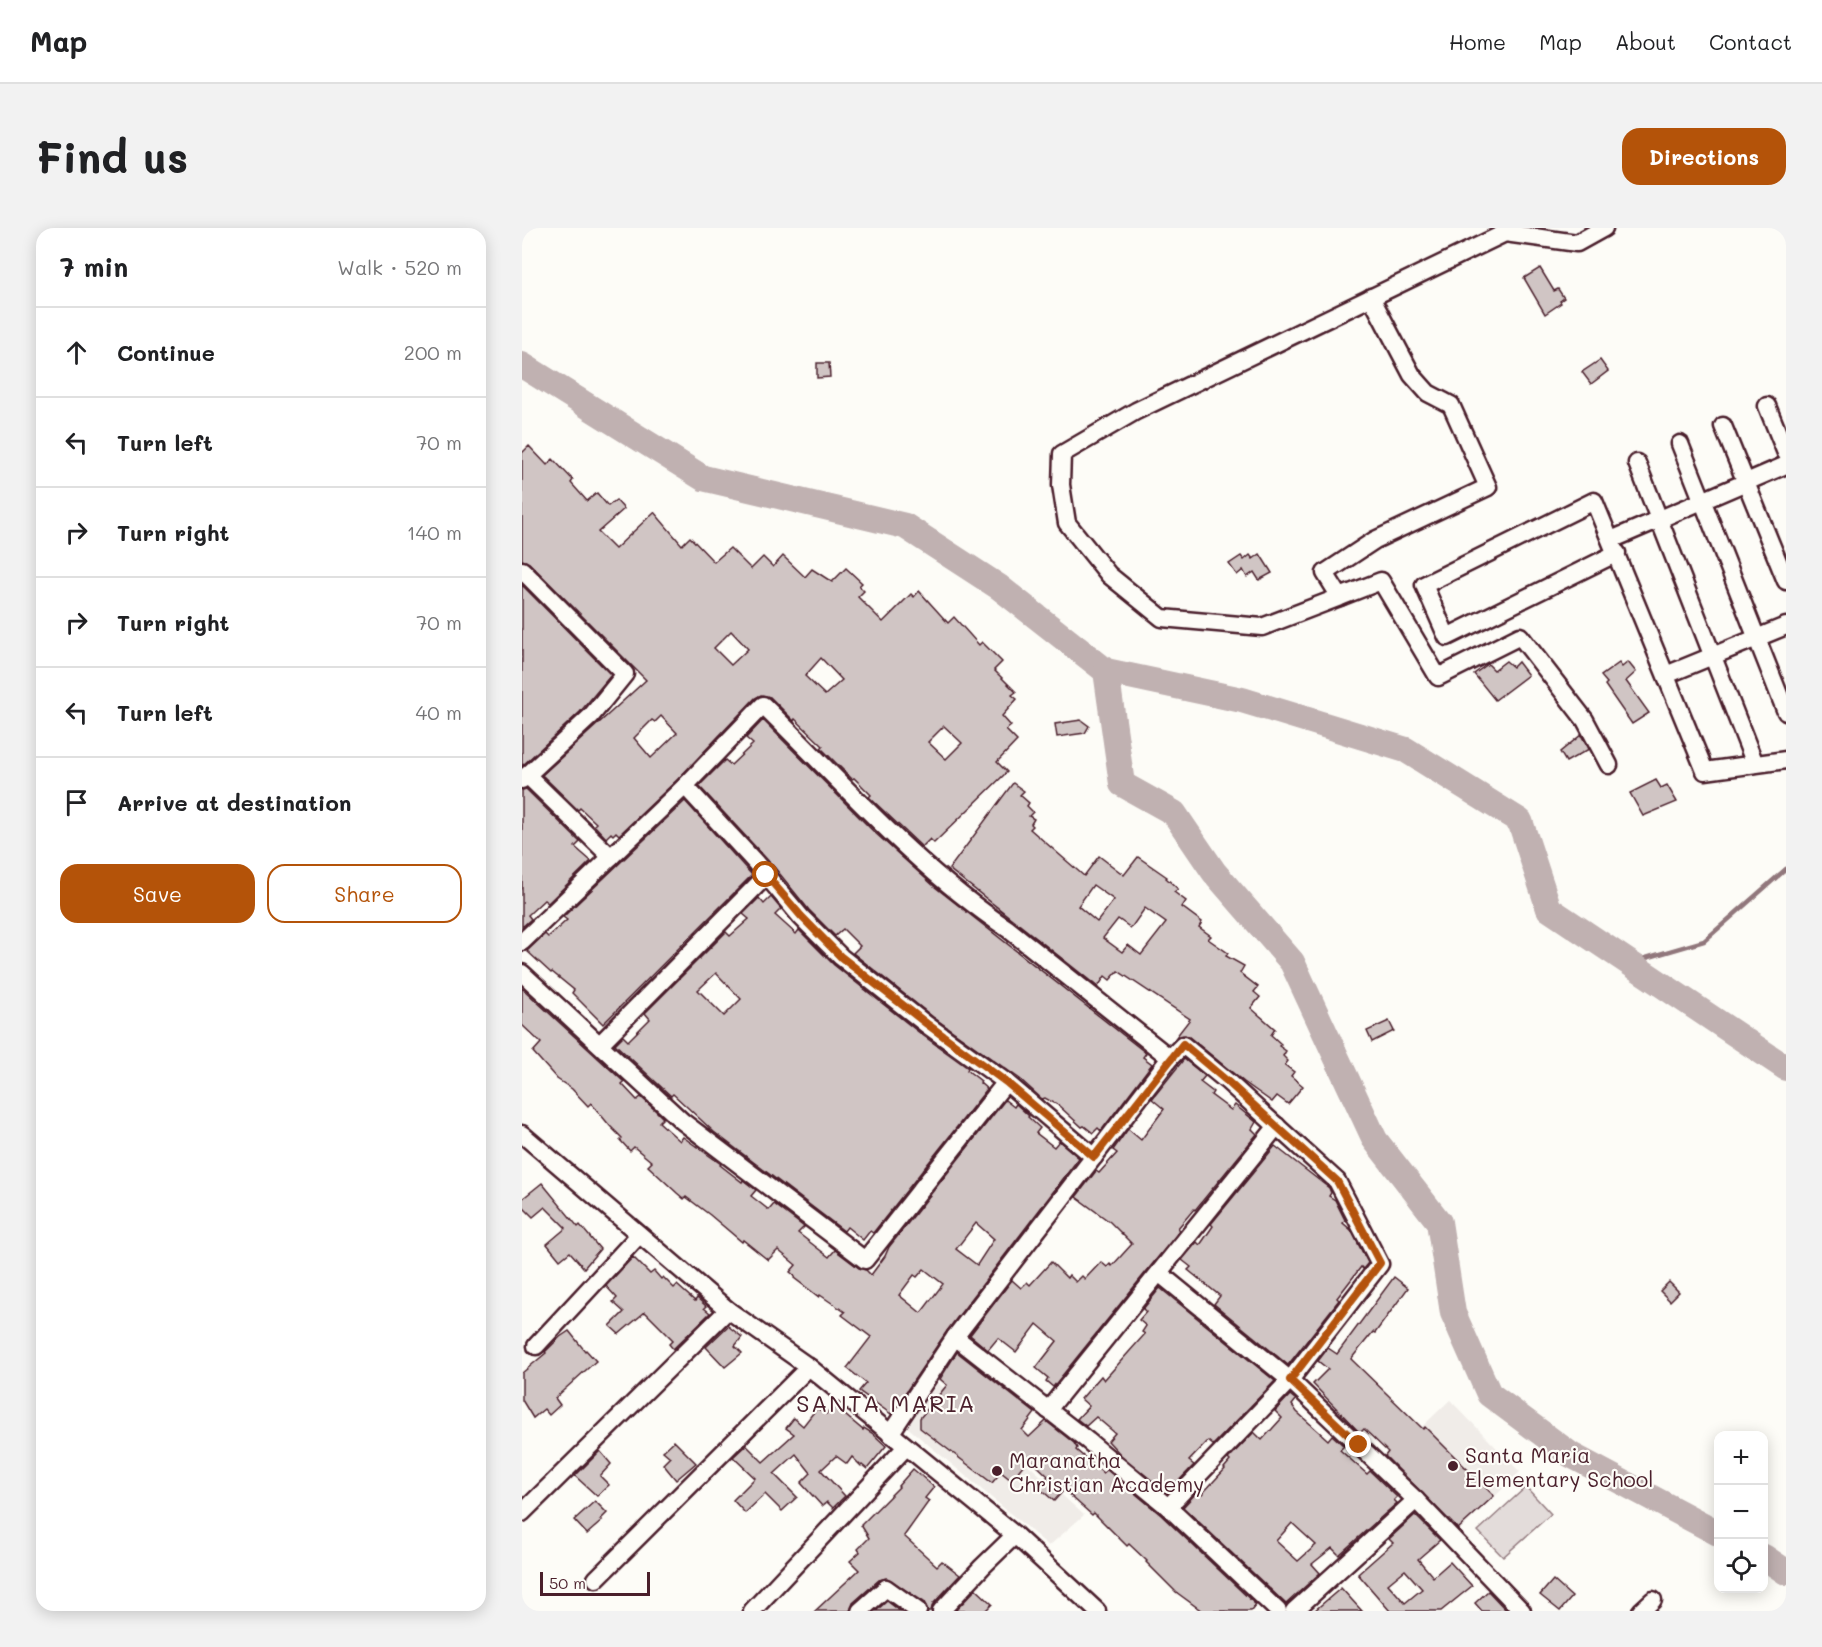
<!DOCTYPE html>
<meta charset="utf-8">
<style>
:root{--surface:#fff;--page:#f2f2f2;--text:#202124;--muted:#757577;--line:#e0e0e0;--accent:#b45309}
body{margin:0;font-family:Mali,sans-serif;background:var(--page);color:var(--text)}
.controls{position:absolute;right:18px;bottom:18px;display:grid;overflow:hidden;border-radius:12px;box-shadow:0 3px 15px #0003}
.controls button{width:54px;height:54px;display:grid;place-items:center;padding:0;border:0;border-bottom:2px solid var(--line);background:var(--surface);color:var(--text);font:30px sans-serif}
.scale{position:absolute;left:18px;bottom:15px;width:110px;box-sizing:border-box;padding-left:6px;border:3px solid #4a1f2b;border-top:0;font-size:16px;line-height:21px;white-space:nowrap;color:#4a1f2b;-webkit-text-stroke:4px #fdfcf7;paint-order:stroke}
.stop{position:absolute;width:18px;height:18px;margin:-14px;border:4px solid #b45309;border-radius:50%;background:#fff}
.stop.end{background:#b45309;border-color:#fff;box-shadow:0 2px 6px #0008}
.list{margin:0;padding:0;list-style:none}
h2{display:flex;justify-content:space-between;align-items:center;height:78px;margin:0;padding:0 24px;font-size:26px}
h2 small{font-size:20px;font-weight:400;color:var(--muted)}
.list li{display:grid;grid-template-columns:39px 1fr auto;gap:18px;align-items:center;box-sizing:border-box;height:90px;padding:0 24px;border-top:2px solid var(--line)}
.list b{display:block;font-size:22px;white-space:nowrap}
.list em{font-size:20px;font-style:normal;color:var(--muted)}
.actions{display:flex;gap:12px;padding:18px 24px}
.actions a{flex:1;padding:14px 0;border:2px solid var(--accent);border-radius:18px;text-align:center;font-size:21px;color:var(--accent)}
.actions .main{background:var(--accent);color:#fff}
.icon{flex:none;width:33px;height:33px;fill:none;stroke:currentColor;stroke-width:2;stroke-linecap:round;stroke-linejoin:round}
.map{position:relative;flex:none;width:1264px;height:1383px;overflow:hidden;border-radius:18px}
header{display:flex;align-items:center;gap:36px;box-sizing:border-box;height:84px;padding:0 30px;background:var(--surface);border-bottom:2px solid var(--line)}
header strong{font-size:28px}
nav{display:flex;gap:33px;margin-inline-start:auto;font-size:21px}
.intro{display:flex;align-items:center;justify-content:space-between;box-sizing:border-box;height:144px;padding:0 36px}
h1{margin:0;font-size:42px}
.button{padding:15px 27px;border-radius:18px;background:var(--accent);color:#fff;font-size:21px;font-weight:700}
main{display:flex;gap:36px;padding:0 36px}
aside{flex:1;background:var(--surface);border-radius:18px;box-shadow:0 3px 15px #0003}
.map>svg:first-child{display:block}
.built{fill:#f0ece8}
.green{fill:#e3dcda;stroke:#967e82;stroke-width:1.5}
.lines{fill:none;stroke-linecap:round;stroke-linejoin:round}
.stream{stroke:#91777b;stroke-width:4.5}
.river{stroke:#c0b1b1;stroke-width:26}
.building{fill:#d0c5c4;stroke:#4a1f2b;stroke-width:1.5;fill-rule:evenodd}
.minor-casing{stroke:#4a1f2b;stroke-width:21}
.minor{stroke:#fdfcf7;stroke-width:16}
.route{stroke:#b45309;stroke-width:8}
.poi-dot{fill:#4a1f2b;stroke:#fdfcf7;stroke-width:2}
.labels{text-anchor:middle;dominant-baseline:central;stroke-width:4.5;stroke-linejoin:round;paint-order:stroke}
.poi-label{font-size:21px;fill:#4a1f2b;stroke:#fdfcf7;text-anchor:start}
.quarter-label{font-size:24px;letter-spacing:1.5px;fill:#4a1f2b;stroke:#fdfcf7}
</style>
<header>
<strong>Map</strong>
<nav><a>Home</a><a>Map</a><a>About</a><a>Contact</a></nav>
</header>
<div class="intro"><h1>Find us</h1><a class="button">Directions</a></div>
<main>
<aside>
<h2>7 min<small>Walk · 520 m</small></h2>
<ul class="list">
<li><svg class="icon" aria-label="ahead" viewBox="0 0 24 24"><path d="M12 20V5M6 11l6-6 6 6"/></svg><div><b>Continue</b></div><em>200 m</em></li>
<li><svg class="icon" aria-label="left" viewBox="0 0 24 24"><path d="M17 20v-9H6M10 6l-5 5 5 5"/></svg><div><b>Turn left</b></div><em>70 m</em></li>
<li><svg class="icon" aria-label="right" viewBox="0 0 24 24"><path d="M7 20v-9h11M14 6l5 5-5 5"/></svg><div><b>Turn right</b></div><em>140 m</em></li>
<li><svg class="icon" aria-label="right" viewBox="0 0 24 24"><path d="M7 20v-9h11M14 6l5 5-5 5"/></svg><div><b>Turn right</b></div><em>70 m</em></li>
<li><svg class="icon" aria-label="left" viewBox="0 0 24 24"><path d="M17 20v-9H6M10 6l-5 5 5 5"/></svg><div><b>Turn left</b></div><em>40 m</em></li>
<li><svg class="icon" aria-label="arrive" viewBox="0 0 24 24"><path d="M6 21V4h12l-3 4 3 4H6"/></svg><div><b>Arrive at destination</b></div></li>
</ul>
<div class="actions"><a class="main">Save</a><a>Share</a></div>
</aside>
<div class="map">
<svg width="1264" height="1383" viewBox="0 0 1264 1383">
<rect width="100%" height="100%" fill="#fdfcf7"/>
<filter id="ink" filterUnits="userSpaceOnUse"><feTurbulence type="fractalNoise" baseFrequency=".0167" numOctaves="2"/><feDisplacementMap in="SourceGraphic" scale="12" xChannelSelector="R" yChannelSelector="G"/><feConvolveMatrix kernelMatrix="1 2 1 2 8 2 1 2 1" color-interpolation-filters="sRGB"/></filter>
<g filter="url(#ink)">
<g class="built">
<path d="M416,1155l146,132 -35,31 -143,-120z"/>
<path d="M928,1172l70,72 -63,61 -71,-72z"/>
</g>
<path class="green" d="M1004,1259l25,27 -48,43 -25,-26z"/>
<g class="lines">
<path class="stream" d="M1107,735l75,-22 82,-72"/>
<g class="river">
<path d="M0,137l181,113 202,48 94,61 107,84 136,29 164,50 114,71 29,88 237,159"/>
<path d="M584,443l16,113 52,29 40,59 78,90 83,178 64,82 14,91 36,81 82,61 147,78"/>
<path d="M1242,1329l22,15"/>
</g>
</g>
<g class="building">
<path d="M1018,40l14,23 4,-2 6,9 -4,3 1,2 -16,11 -21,-36z"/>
<path d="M1078,132l8,11 -17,13 -9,-12z"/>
<path d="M295,135h12l1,14 -13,1z"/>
<path d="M7,218l18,19 6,-6 20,21 -2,3 16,18 10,-8 11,13 8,-6 8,9 -26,23 17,17 39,-37 28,33 8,-8 24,25 16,-14 21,21 12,-12 10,10 10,-11 22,21 7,-8 20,13 14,-14 16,15 -3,3 5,5 -6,6 25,25 28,-28 3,3 5,-6 29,32 6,-6 25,28 3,-3 20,20 -8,8 22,22 -4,3 5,4 -15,17 9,10 -5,4 11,11 -20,21 10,10 -73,71 -4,-4 -8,8 -53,-50 2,-2 -17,-17 -2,1 -31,-31 2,-2 -28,-27 -1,2 -24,-24 -9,-2 -6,3 -77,81 -59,56 -3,-3 -3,3 -2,-2 -5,5 -12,-13 2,-2 -16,-15 -2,2 -36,-35 104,-95 -117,-117 -7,-3v-107zM209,403l17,18 -17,16 -17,-17zM299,430l21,22 -17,15 -20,-19zM139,488l16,17 -26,25 -17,-20 18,-18 3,2zM422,498l18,17 -16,16 -18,-17z"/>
<path d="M738,326l12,19 -13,7 -5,-8 -7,5 -4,-7 -6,5 -8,-11 12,-8 3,4 6,-5 3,4z"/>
<path d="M0,357l89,90 -31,37 -58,54z"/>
<path d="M984,433l7,6 5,-5 10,13 -33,25 -21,-26 14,-10 6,6z"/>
<path d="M1106,434l8,10 -10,9 23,32 -17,11 -27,-39 2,-2 -6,-7 18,-13 3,4z"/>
<path d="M241,492l110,111 62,56 211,166 -3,4 9,7 -51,67 -3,-3 -5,5 -9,-7 -2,1 -24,-22 -13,-7 -3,1 -22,-20 -87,-62 -80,-64 7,-7 -17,-17 -8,7 -26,-26 -34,-42 -76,-82 26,-26 6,5 22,-21 -7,-6z"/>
<path d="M559,492l8,6 -4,7 -28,4 -2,-13z"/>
<path d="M1059,507l8,14 -23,13 -6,-10z"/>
<path d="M1134,552l5,8 6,-3 10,17 -34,14 -13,-23z"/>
<path d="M491,555l11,8 -4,4 9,8 -2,3 6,6 -4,4 5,3 -3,5 2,2 -3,3 54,47 15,-20 25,19 14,-18 29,20 -1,1 12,11 -4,3 12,9 -4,6 20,15 -3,5 12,9 -3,3 20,14 -2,3 18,10 -4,7 18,14 -4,5 6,5 -9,11 24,21 -4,6 10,9 -2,2 7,5 -3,5 5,5 -3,4 9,7 -3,4 12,10 -15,18 -11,-8 -5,6 -28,-20 -55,-45 -4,-2 -9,2 14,-18 -72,-48 -8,9 -5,-4 -7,11 -149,-118zM571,657l21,15 -17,22 -19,-16zM623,680l21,15 -25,32 -13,-10 -6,7 -19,-14 15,-19 13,9z"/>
<path d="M4,561l54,53 -5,5 16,14 -43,42 -4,-3 -16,15 3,4 -9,8v-137z"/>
<path d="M163,573l67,74 -149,149 -31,-31 2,-3 -22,-18 -1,1 -24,-22 18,-17 3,3 19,-17 -4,-3z"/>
<path d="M249,669l10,12 -6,6 21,19 3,-4 35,35 87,69 47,34 -1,2 14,11 -1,2 7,6 -114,144 -3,-2 -7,9 -16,-13 -3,4 -130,-99 -41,-38 -2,2 -56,-52 8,-8 5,5 22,-22 -5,-6 81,-81 4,4 19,-17 -6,-5 16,-16 5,6zM194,745l25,26 -17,17 -26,-26z"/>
<path d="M0,760l102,94 -2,2 15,16 4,-3 15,14 7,7 -4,4 21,19 3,-4 38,27 -1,1 22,17 1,-2 13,10 -5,6 18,14 5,-6 30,23 -6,6 31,24 6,-7 24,18 7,2 5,5 14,-19 4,-9 116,-147 9,7 2,-3 13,12 -1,1 12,11 -4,5 18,14 5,-6 20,17 -132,173 -56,83 -32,-23 7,-8 -19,-15 24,-31 -29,-22 3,-3 -25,-17 -1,2 -25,-19 1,-2 -5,-4 6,-7 -18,-15 -10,10 -25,-20 -1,2 -32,-27 -24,-18 -2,2 -7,-6 -29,-27 4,-4 -18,-15 -4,4 -10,-11 2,-2 -12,-12 -19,-23 -3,3 -16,-17 -15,-10 -24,-27 8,-9 -19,-18zM454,995l18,16 -17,26 -21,-16zM402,1041l19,15 -22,29 -22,-18 15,-20 3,2z"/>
<path d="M867,793l5,10 -22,11 -5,-11z"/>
<path d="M662,831l21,17 -5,6 13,10 -2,3 20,15 4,-5 21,17 -4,7 5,5 -62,76 -1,-1 -16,19 2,2 -127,157 -7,-6 2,-3 -12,-10 21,-27 -20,-17 -21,28 -18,-14 -10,12 -18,-15 42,-55 9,8 6,-6 3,3 21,-23 16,16 2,-3 7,7 6,-6 3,3 16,-17 6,5 3,-3 2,2 20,-22 -22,-22 -34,-25 20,-26 3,2 18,-20 -4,-3 15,-21 13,11 23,-31 -12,-10z"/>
<path d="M753,918l54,42 2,5 -2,3 6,4 10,20 -2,3 8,7 17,33 -5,6 -2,-2 -24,31 2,2 -51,65 -74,-61 6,-8 -32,-26 3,-3 -9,-7 15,-18 3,3 13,-19 -2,-2z"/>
<path d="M20,955l36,44 2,-2 20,24 -16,19 -14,-16 -10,8 -13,-16 19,-16 -21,-21 -12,10 -11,-11v-7z"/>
<path d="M111,1029l17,17 4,-3 7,8 2,-2 11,11 3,-3 18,16 2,-3 9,8 -2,2 6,5 -37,36 -4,-5 4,-4 -28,-28 -26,22 -9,-8 14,-14 -11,-10 4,-4 -11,-12z"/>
<path d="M872,1049l14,11 -33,45 -2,-1 -22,27 72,70 2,-2 69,69 -36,33 -73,-73 3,-4 -24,-23 -4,4 -47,-49 15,-15 -10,-8 10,-13 9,6z"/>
<path d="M1147,1054l10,10 -9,9 -10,-10z"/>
<path d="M638,1060l115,93 -62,64 -5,-4 -19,20 5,4 -27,28 -46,-38 -13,-14 7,-8 -19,-16 -10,9 -9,-7 12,-13 -8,-7 20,-23 3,4 41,-46 -3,-2 4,-6 -7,-6 7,-8 -3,-3z"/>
<path d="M206,1098l14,11 -7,9 7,7 -17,14 -19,-20z"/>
<path d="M47,1103l16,20 1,-1 10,11 -41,37 5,7 -11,10 -5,-6 -11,9 -11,-18v-27l24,-20 -1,-1 15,-15z"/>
<path d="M435,1124l78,61 -13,17 7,7 17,-16 28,22 3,5 -1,2 27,23 4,-3 54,45 95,90 -5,6h-49l-26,-19 -30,-30 1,-1 -18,-17 -2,2 -33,-33 -2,2 -28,-25 -10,11 -16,-14 10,-11 -19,-18 -18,22 -10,-8 -9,11 -72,-55v-10l27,-33 -7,-6z"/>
<path d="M768,1167l6,5 -4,5 5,7 31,28 4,-5 12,11 -4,4 27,24 3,-3 27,26 -3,3 3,3 -58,52 -7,-7 -20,16 8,9 -34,31 -103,-97 15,-16 4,3 23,-25 -1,-1 6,-7 -2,-2 26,-27 8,8 20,-22 -7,-7zM770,1295l24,22 -18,16 -22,-20z"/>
<path d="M311,1177l30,25 1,-2 8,5 14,13 -19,23 -5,-4 -1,1 -9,-9 -5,7 -11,-8 -15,14 24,26 -12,12 -6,-6 -5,4 -21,-23 10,-10 -15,-19 -22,20 23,23 -15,14 -17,-17 -20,19 -12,-13 22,-22 -22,-21 13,-12 17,17 31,-28 -8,-6 8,-10 9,8 14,-18 9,6z"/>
<path d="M152,1213l22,22 -20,17 -13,-16 7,-7 -7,-6z"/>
<path d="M78,1223l11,13 -11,12 9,9 -12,11 -22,-20z"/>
<path d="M391,1241l21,18 -9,11 4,3 -25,35 33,30 5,-5 18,14 -27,29 -2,7h-3l-4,-9 -37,-24 -8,2 -26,23 -3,8h-35l44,-41 -9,-9 10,-9 -2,-3 11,-11 -8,-13 38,-38 -1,-1z"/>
<path d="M73,1273l12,12 -7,7 2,1 -15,13 -13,-14z"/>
<path d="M893,1287l25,25 -22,19 15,18 17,-15 22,24 -31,25h-51l-32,-37 35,-31 -4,-4zM883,1342l17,19 -17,14 -17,-19z"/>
<path d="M1031,1352l19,17 -12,14 -20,-16z"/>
<path d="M819,1360l21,23h-48z"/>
<path d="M454,1361l16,15 -7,7h-30z"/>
<path d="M966,1363l17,18 2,2h-25l-7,-8z"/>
<path d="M365,1373l13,10h-24z"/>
</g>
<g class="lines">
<defs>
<g id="minor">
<path d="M849,69l41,78 16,18 23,12 37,82 -113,53 -50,33 15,24 41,-16 57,96 82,-41 65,84 24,45"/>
<path d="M1245,178l19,47"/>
<path d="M1201,198l63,155"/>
<path d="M1158,216l106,268"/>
<path d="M1115,235l118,301"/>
<path d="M1089,312l175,-75"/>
<path d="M1095,325l-170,84 -23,-52 170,-84 111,270 81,-11"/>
<path d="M0,342l103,104 -34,42 -69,64"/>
<path d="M818,369l-78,30 -100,-9 -53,-43 -42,-52 -6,-38 1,-31 74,-43 369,-178 72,10 27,-15"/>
<path d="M1144,447l120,-49"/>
<path d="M5,547l84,82"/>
<path d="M163,558l70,76 46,55 40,40 86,68 79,57 88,75"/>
<path d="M0,714l163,-156 78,-81c79,77 153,163 245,224l162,129 13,-13 45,37 109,99 43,83 -90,116 -122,127"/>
<path d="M0,745l160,148 183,139 141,-178"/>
<path d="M78,816l167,-169"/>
<path d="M0,906l206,176 81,57 206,168 82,76"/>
<path d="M637,1045l131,107 126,120 106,111"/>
<path d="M433,1109l133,104 80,66 110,104"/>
<path d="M14,1118l103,-111"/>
<path d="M526,1182l229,-284"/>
<path d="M368,1206l65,-97 215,-279"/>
<path d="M0,1285l206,-203"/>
<path d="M74,1351l213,-212"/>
<path d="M230,1383l154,-164"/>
<path d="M338,1383l26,-23 32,23"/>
<path d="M419,1383l41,-44 33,-32"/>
<path d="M772,1383l122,-111"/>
<path d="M1119,1383l12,-11"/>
</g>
</defs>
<use href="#minor" class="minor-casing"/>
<use href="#minor" class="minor"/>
</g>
</g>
<g class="lines" filter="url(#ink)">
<path class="route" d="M244,647l35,41 40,41 86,67 79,58 88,75 89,-113 45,38 109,99 43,82 -90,117 69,65"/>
</g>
<g class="poi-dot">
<circle cx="931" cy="1238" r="6"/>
<circle cx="475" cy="1243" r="6"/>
</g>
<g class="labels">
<g class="poi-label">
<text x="943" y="1226">Santa Maria<tspan x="943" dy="24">Elementary School</tspan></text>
<text x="487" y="1231">Maranatha<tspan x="487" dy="24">Christian Academy</tspan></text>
</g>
<g class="quarter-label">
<text x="364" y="1174">SANTA MARIA</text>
</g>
</g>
</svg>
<div class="controls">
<button>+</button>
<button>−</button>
<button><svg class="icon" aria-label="locate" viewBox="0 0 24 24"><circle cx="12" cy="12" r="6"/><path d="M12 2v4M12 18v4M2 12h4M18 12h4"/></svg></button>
</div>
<div class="scale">50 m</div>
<div class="stop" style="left:244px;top:647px"></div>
<div class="stop end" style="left:837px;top:1217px"></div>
</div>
</main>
